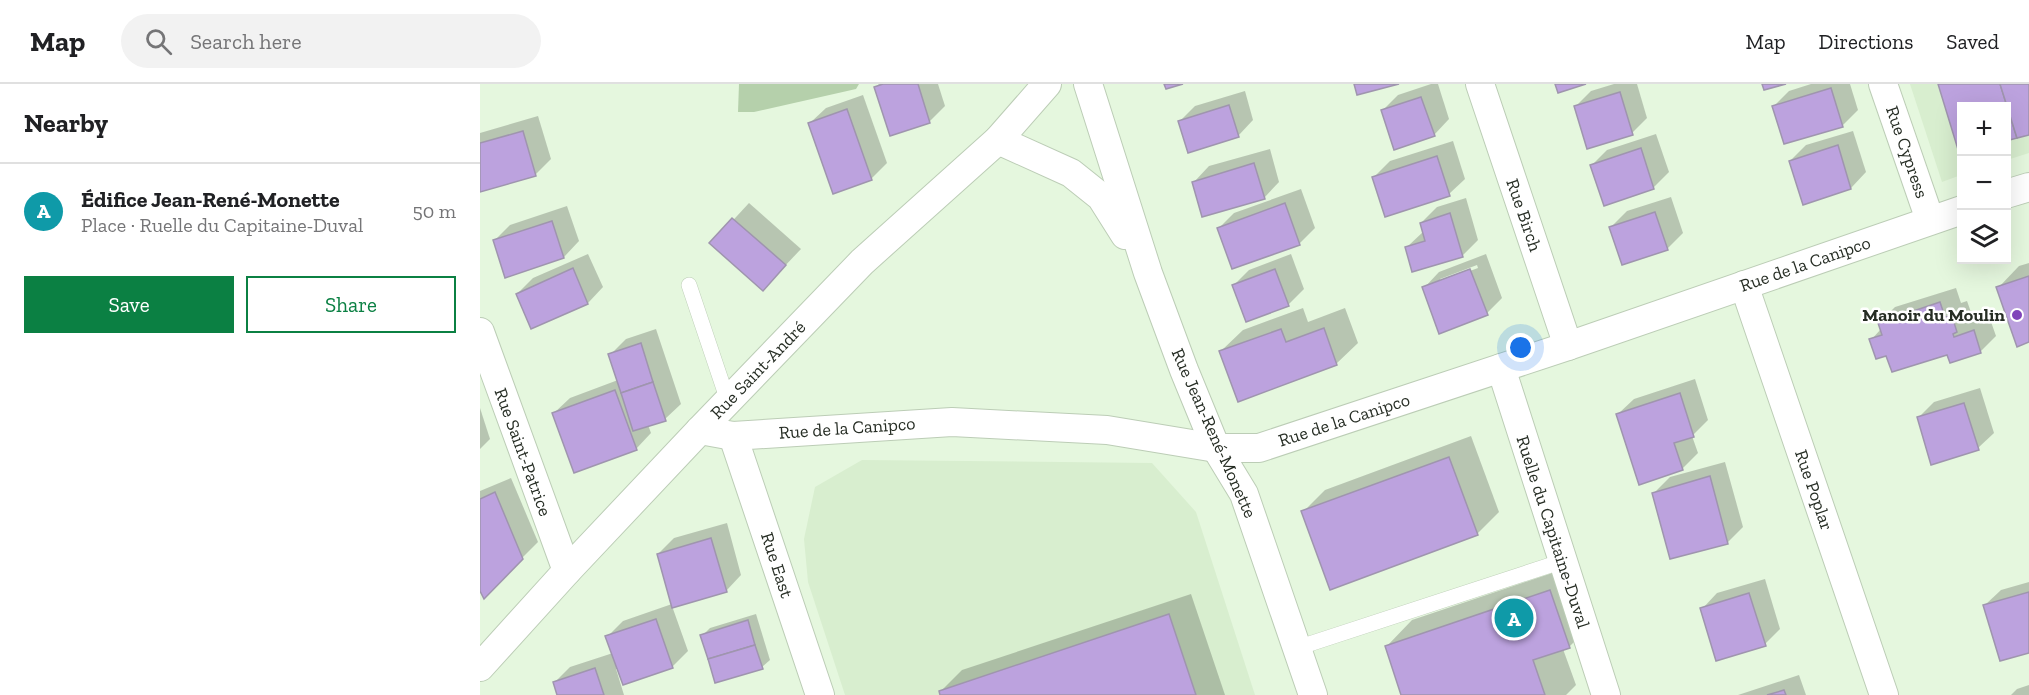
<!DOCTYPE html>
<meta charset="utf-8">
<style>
:root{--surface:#fff;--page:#f2f2f2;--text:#202124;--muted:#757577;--line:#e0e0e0;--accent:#0b8043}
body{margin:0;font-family:"Zilla Slab",serif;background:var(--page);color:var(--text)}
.controls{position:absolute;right:18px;top:18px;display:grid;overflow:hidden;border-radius:0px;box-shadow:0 6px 24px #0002}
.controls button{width:54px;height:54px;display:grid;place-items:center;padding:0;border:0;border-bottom:2px solid var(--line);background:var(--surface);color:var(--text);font:30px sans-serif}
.you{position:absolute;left:1041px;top:264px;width:21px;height:21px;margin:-15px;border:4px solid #fff;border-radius:50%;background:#1a73e8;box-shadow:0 0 0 9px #1a73e833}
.badge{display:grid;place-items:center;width:39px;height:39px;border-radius:50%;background:var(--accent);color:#fff;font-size:20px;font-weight:700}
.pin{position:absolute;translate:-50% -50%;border:3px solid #fff;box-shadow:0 2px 6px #0006}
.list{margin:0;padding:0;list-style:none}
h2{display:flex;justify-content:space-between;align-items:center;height:78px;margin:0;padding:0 24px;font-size:26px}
h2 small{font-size:20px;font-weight:400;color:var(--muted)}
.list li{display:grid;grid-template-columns:39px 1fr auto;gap:18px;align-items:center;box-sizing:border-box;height:96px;padding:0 24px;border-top:2px solid var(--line)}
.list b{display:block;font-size:22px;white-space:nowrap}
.list p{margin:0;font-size:20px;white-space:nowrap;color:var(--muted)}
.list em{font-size:20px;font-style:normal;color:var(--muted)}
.actions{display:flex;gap:12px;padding:18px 24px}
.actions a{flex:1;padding:14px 0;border:2px solid var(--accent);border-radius:0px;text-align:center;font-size:21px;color:var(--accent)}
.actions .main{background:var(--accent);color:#fff}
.icon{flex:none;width:33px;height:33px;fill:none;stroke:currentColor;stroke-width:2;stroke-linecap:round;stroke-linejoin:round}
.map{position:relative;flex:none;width:1549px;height:611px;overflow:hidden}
header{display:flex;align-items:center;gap:36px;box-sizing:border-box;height:84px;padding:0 30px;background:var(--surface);border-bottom:2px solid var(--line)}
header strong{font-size:28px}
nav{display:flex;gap:33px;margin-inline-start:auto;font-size:21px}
.search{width:420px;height:54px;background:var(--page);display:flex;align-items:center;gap:15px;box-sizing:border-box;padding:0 21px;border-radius:33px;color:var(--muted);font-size:22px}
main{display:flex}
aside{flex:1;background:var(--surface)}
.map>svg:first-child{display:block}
.built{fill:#d8eecf}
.green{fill:#b5d0ab}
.shadow{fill:#0003;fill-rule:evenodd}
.building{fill:#bca2de;stroke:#9f95ae;stroke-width:1.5}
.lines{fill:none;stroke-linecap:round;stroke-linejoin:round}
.service-casing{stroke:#bccdb6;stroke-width:16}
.minor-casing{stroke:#bccdb6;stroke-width:30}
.service{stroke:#fff;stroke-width:15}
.minor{stroke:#fff;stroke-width:28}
.poi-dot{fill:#8044ba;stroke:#fff;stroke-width:2}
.labels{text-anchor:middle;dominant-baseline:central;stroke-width:5;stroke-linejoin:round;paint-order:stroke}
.street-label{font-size:18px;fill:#262d24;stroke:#fff}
.poi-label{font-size:18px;font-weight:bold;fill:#262d24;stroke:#fff;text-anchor:end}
</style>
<header>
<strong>Map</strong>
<div class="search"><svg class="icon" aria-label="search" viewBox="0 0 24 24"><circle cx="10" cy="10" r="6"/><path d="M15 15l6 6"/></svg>Search here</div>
<nav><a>Map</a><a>Directions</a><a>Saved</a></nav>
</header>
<main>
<aside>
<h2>Nearby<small></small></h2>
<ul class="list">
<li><span class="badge" style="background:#0f9aa8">A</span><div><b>Édifice Jean-René-Monette</b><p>Place · Ruelle du Capitaine-Duval</p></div><em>50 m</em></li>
</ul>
<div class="actions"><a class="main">Save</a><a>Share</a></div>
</aside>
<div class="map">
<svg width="1549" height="611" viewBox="0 0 1549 611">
<rect width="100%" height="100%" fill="#e5f7de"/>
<g class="built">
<path d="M1430,0h119v69l-22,7 -1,-54h-44l-1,69 -19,7z"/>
<path d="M382,376l290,3 44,49 59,183h-410l-37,-113 -4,-43 11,-52z"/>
</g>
<path class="green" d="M259,0h120l-3,5 -102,23h-16z"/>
<g class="shadow">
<path d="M399,0h59l7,22 -16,16 -53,-35z"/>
<path d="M951,0h7l11,35 -15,16 -52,-24 16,-16z"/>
<path d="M1134,0h23l10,34 -15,15 -56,-27 15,-15z"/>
<path d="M1331,0h39l8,26 -16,16 -68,-20 15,-15z"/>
<path d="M1460,0h89v49l-23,-27h-44l-1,48z"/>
<path d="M765,7l8,29 -15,16 -58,-15 15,-15z"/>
<path d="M383,11l24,68 -16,16 -61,-56 16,-15z"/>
<path d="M58,32l13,43 -16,16 -55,16v-58z"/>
<path d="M1373,47l13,41 -15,16 -61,-27 16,-16z"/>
<path d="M1176,50l13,38 -16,16 -61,-23 15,-15z"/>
<path d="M973,57l12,38 -16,15 -75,-17 16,-16z"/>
<path d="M790,65l9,33 -15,16 -70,-16 15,-16z"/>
<path d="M821,105l14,39 -16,16 -80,-16 15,-15z"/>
<path d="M1191,113l12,36 -16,16 -56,-22 16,-16z"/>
<path d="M986,114l12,42 -15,15 -50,15 -6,-23 17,-16 -3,-8 16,-16z"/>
<path d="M269,119l52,46 -38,40 -51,-46z"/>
<path d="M87,122l12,35 -15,16 -70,-16 16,-16z"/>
<path d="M108,170l15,33 -15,16 -56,24 -15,-33 16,-16z"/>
<path d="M811,170l13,35 -16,16 -54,-20 15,-15z"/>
<path d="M1006,170l16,44 -15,15 -63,-25 15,-16zM997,181l1,3 -38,14v-3z"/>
<path d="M1549,179v78l-31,-53 21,-22z"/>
<path d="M1476,204l5,15 6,-2 5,14 -4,4 1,4 20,-7 7,20 -16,16 -93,2 -16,-14 10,-11 -2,-6 16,-16z"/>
<path d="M823,224l5,14 37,-14 13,35 -22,21 -115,-13 22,-21z"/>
<path d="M176,245l25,75 -16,15 -17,6 3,8 -15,16 -82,-36 16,-15 48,-18 -8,-25 16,-16z"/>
<path d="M1215,295l13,41 -16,16 6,17 -16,16 -64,-55 16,-15z"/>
<path d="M1500,304l14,45 -16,15 -60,-30 16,-16z"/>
<path d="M0,324l10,31 -10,10z"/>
<path d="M991,352l28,76 -22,22 -174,-22 22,-22z"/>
<path d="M1245,378l18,65 -15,15 -56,15 -18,-64 16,-16z"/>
<path d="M31,394l27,64 -54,54 -4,-8v-97z"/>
<path d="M247,439l14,52 -15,16 -54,15 16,45 -16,16 -56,2 8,26h-66l-4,-12 16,-16 43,-14 -6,-16 16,-16 49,-17 -14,-50 16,-16z"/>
<path d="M1096,481l19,56 -26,26 -6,2 13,36 -10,10h-163l-16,-49 25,-26z"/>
<path d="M1285,495l15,50 -15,15 -63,-35 15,-16z"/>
<path d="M1549,498v70l-44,-47 16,-15z"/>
<path d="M711,510l34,101h-284l-1,-3 22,-22z"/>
<path d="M276,530l14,46 -8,7 -60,-31 8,-8z"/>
<path d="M1319,591l7,20h-68z"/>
<path d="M1549,601v10h-18l6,-6z"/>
</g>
<g class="building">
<path d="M403,0h35l12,39 -40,13 -16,-49z"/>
<path d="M684,0h19l-17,5z"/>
<path d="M874,0h45l-42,11z"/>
<path d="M1075,0h31l-28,9z"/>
<path d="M1282,0h24l-22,6z"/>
<path d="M1458,0h62l17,54 -11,3v-35h-44l-2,50z"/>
<path d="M1520,0h29v51l-12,3z"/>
<path d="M1351,4l12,39 -59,17 -12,-38z"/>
<path d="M1140,8l13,43 -46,14 -13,-43z"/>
<path d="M941,13l14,39 -41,14 -13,-40z"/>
<path d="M749,21l10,32 -51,16 -10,-32z"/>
<path d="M367,25l25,71 -39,14 -25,-71z"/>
<path d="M43,47l13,45 -56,16v-49z"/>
<path d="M1358,61l13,44 -48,16 -14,-44z"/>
<path d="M1161,64l13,41 -50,17 -14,-41z"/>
<path d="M957,72l13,40 -65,21 -13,-40z"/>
<path d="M774,79l11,36 -63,18 -10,-35z"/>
<path d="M805,119l15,42 -68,24 -15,-41z"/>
<path d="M1175,128l13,38 -46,15 -13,-38z"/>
<path d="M970,129l13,44 -51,15 -7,-25 20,-6 -5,-18z"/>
<path d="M252,134l54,47 -23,26 -54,-48z"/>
<path d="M72,137l12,37 -59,20 -12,-38z"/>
<path d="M93,184l15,36 -57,25 -15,-35z"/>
<path d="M795,185l14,37 -43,16 -14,-37z"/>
<path d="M990,185l18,46 -49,19 -17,-47z"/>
<path d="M1549,192v66l-12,5 -21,-60z"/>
<path d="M1460,218l5,15 7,-1 5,16 -4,2 1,3 20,-7 7,23 -31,10 -3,-8 -55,17 -6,-16 -10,3 -7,-20 13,-4 -4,-12z"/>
<path d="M844,244l13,37 -99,37 -19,-51 62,-22 5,13z"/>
<path d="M161,259l12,39 -32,11 -13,-39z"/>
<path d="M173,298l13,39 -33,10 -12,-38z"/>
<path d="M135,306l22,60 -63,23 -22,-60z"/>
<path d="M1200,309l14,44 -20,6 9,27 -44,15 -23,-71z"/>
<path d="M1484,319l15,47 -48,15 -14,-48z"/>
<path d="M969,373l29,78 -148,55 -29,-79z"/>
<path d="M1230,392l18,68 -58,15 -18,-66z"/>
<path d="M15,408l28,67 -39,40 -4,-8v-92z"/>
<path d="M231,454l16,54 -55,16 -15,-54z"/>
<path d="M1070,506l20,58 -37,12 12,35h-144l-16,-49z"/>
<path d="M1549,508v61l-29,8 -17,-56z"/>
<path d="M1269,509l17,53 -50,15 -16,-53z"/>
<path d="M689,530l27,81h-256l-1,-4z"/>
<path d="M176,535l17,49 -50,17 -18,-49z"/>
<path d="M268,536l7,25 -47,14 -8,-24z"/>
<path d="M275,561l8,24 -48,14 -7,-24z"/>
<path d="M115,584l9,27h-47l-4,-13z"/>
<path d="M1304,606l2,5h-19z"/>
</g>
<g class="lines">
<defs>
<g id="service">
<path d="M209,201l39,116"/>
<path d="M817,564l266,-87"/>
</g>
<g id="minor">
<path d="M608,0l60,189 36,97 32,78 28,46 69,201"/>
<path d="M1000,0l88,262"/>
<path d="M1403,0l47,136"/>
<path d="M518,56l73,33 30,24 24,38"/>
<path d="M1526,110l23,-7"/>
<path d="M1264,201l140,410"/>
<path d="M0,248l87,239"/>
<path d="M1021,284l105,327"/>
<path d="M220,346l33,6 219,-14 155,8 109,18h43l309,-102 394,-136"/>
<path d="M253,352l87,259"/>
<path d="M0,583l87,-96 133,-141 162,-168 136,-122 49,-56"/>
</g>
</defs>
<use href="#service" class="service-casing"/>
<use href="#minor" class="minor-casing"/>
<use href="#service" class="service"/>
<use href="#minor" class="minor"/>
</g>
<circle class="poi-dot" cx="1537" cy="231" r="6"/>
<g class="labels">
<g class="street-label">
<text transform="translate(1427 68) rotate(71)">Rue Cypress</text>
<text transform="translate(1044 131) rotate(71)">Rue Birch</text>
<text transform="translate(1325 180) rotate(-19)">Rue de la Canipco</text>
<text transform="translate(278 286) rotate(-46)">Rue Saint-André</text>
<text transform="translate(864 336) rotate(-18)">Rue de la Canipco</text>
<text transform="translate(367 344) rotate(-4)">Rue de la Canipco</text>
<text transform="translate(734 349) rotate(66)">Rue Jean-René-Monette</text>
<text transform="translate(43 368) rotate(70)">Rue Saint-Patrice</text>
<text transform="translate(1334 406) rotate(71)">Rue Poplar</text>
<text transform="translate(1073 448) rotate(72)">Ruelle du Capitaine-Duval</text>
<text transform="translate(297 481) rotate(72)">Rue East</text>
</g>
<g class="poi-label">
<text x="1525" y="231">Manoir du Moulin</text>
</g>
</g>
</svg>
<div class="controls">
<button>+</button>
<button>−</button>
<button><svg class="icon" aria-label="layers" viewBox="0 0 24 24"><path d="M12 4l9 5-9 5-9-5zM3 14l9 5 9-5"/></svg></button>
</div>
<div class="you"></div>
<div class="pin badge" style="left:1034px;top:534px;background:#0f9aa8">A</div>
</div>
</main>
